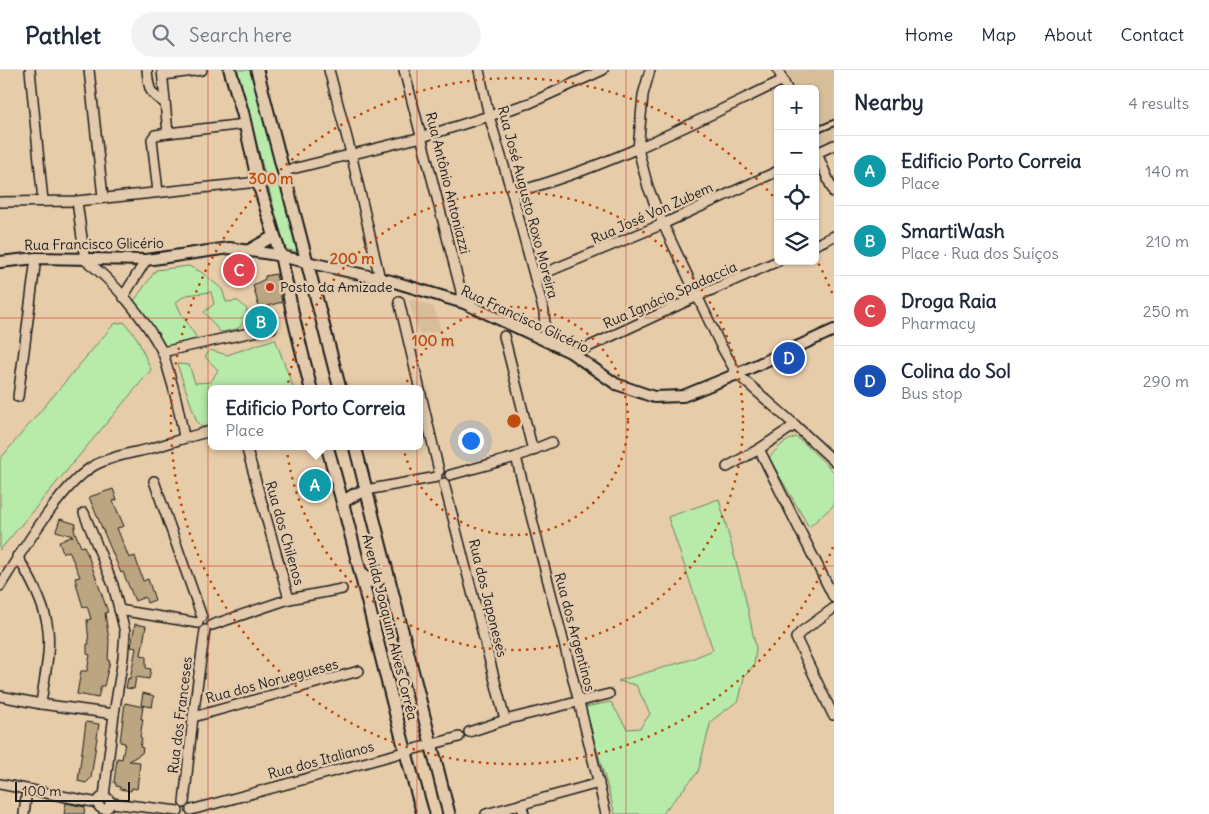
<!DOCTYPE html>
<meta charset="utf-8">
<style>
:root{--surface:#fff;--page:#f2f2f3;--text:#1f2937;--muted:#747a83;--line:#e0e1e3;--accent:#ea580c}
body{margin:0;font-family:Delius,sans-serif;background:var(--page);color:var(--text)}
.controls{position:absolute;right:15px;top:15px;display:grid;overflow:hidden;border-radius:8px;box-shadow:0 1px 4px #0004}
.controls button{width:45px;height:45px;display:grid;place-items:center;padding:0;border:0;border-bottom:1px solid var(--line);background:var(--surface);color:var(--text);font:25px sans-serif}
.scale{position:absolute;left:15px;bottom:12px;width:115px;box-sizing:border-box;padding-left:5px;border:2px solid #1c1c1c;border-top:0;font-size:14px;line-height:18px;white-space:nowrap;color:#1c1c1c;-webkit-text-stroke:4px #e4caac;paint-order:stroke}
.you{position:absolute;left:470px;top:370px;width:18px;height:18px;margin:-12px;border:4px solid #fff;border-radius:50%;background:#1a73e8;box-shadow:0 0 0 8px #1a73e833}
.badge{display:grid;place-items:center;width:32px;height:32px;border-radius:50%;background:var(--accent);color:#fff;font-size:16px;font-weight:700}
.pin{position:absolute;translate:-50% -50%;border:2px solid #fff;box-shadow:0 1px 5px #0006}
.popup{position:absolute;left:208px;top:315px;width:215px;height:65px;box-sizing:border-box;display:grid;place-content:center;border-radius:8px;background:var(--surface);filter:drop-shadow(0 1px 4px #0005);font-size:16px;white-space:nowrap;color:var(--muted)}
.popup b{font-size:19px;color:var(--text)}
.popup::after{content:'';position:absolute;left:50%;top:100%;margin-left:-10px;border:10px solid transparent;border-top-color:var(--surface)}
.list{margin:0;padding:0;list-style:none}
h2{display:flex;justify-content:space-between;align-items:center;height:65px;margin:0;padding:0 20px;font-size:21px}
h2 small{font-size:16px;font-weight:400;color:var(--muted)}
.list li{display:grid;grid-template-columns:32px 1fr auto;gap:15px;align-items:center;box-sizing:border-box;height:70px;padding:0 20px;border-top:1px solid var(--line)}
.list b{display:block;font-size:19px;white-space:nowrap}
.list p{margin:0;font-size:16px;white-space:nowrap;color:var(--muted)}
.list em{font-size:16px;font-style:normal;color:var(--muted)}
.icon{flex:none;width:28px;height:28px;fill:none;stroke:currentColor;stroke-width:2;stroke-linecap:round;stroke-linejoin:round}
.map{position:relative;flex:none;width:834px;height:744px;overflow:hidden}
header{display:flex;align-items:center;gap:30px;box-sizing:border-box;height:70px;padding:0 25px;background:var(--surface);border-bottom:1px solid var(--line)}
header strong{font-size:24px}
nav{display:flex;gap:28px;margin-inline-start:auto;font-size:18px}
.search{width:350px;height:45px;background:var(--page);display:flex;align-items:center;gap:12px;box-sizing:border-box;padding:0 18px;border-radius:28px;color:var(--muted);font-size:19px}
main{display:flex}
aside{flex:1;background:var(--surface)}
.map>svg:first-child{display:block}
.built{fill:#d6be9a}
.green{fill:#b8eaaa;stroke:#6a8363}
.building{fill:#bba681;stroke:#1c1c1c}
.lines{fill:none;stroke-linecap:round;stroke-linejoin:round}
.service-casing{stroke:#1c1c1c;stroke-width:8}
.minor-casing{stroke:#1c1c1c;stroke-width:12}
.tertiary-casing{stroke:#1c1c1c;stroke-width:14}
.secondary-casing{stroke:#1c1c1c;stroke-width:15}
.service{stroke:#e4caac;stroke-width:4.5}
.minor{stroke:#e4caac;stroke-width:9}
.tertiary{stroke:#e4caac;stroke-width:10}
.secondary{stroke:#e4caac;stroke-width:11}
.grid{fill:none;stroke:#c8321e;stroke-width:1;stroke-opacity:0.55}
.ring{fill:none;stroke:#bf4d0f;stroke-width:2.5;stroke-dasharray:2.5 5}
.poi-dot{fill:#c8321e;stroke:#e4caac;stroke-width:2}
.labels{text-anchor:middle;dominant-baseline:central;stroke-width:5;stroke-linejoin:round;paint-order:stroke}
.street-label{font-size:14px;fill:#1c1c1c;stroke:#e4caac}
.poi-label{font-size:14px;fill:#1c1c1c;stroke:#e4caac;text-anchor:start}
.centre{fill:#bf4d0f;stroke:#e4caac;stroke-width:2.5}
.ring-label{font-size:15px;text-anchor:middle;font-weight:bold;fill:#bf4d0f;stroke:#e4caac;stroke-width:5;stroke-linejoin:round;paint-order:stroke}
</style>
<header>
<strong>Pathlet</strong>
<div class="search"><svg class="icon" aria-label="search" viewBox="0 0 24 24"><circle cx="10" cy="10" r="6"/><path d="M15 15l6 6"/></svg>Search here</div>
<nav><a>Home</a><a>Map</a><a>About</a><a>Contact</a></nav>
</header>
<main>
<div class="map">
<svg width="834" height="744" viewBox="0 0 834 744">
<rect width="100%" height="100%" fill="#e7cca9"/>
<filter id="ink" filterUnits="userSpaceOnUse"><feTurbulence type="fractalNoise" baseFrequency=".02" numOctaves="2"/><feDisplacementMap in="SourceGraphic" scale="10" xChannelSelector="R" yChannelSelector="G"/><feConvolveMatrix kernelMatrix="1 2 1 2 8 2 1 2 1" color-interpolation-filters="sRGB"/></filter>
<g filter="url(#ink)">
<g class="built">
<path d="M786,0h48v71l-12,6 -7,-15v-43h-20z"/>
<path d="M415,230l19,7 7,23 -22,5 -10,-34z"/>
</g>
<g class="green">
<path d="M237,0h16l45,176 -2,6 -11,-3z"/>
<path d="M189,196l12,6 21,17 4,13 12,-1 9,8c-4,20 -7,20 -27,23l-16,-20 10,-8 -3,-12 -25,3 -10,7 5,11 17,27 -34,8 -30,-47 22,-31z"/>
<path d="M124,252l13,16 14,32 -151,180v-91l114,-135z"/>
<path d="M275,269l19,50h-83v36l-9,2 -5,-5 -20,-58 12,1 6,18 16,-1 7,-12 -13,-13 5,-7 17,5z"/>
<path d="M796,367l7,5 31,30v33l-25,22 -40,-69c8,-10 15,-17 27,-21z"/>
<path d="M719,429l25,93 12,56 -2,17 -10,12 -5,23 -28,21 -13,51 -36,42h-47l-30,-107 26,-5 16,27 13,-1 10,-14 -14,-29 -18,-4 71,-21 24,-10 -45,-133z"/>
</g>
<g class="building">
<path d="M228,193h17l5,14 -17,5z"/>
<path d="M276,204l6,28 -15,4 3,16 -17,4 -2,-5 11,-2 -9,-34 12,-6v-3z"/>
<path d="M320,404h4l4,16 -22,5 -4,-12 19,-4z"/>
<path d="M113,419l4,11 -4,1 11,25 -7,2 12,30 6,-2 8,25 5,-2 7,21 -8,3 -2,-6 -10,4 -12,-29 -2,1 -32,-76z"/>
<path d="M60,449l16,5 -2,6 7,17 3,-1 5,12 19,54 -3,1 4,27 -1,21h2l-6,25h-3l-3,12 -21,-4 4,-23h6l3,-16 -3,-1v-10h2l-2,-24 4,-1 -4,-13 -4,1 -4,-13 -4,-16 5,-1 -5,-12 -6,-14 -6,2 -4,-11 14,-6 -17,-5z"/>
<path d="M135,554l11,2 -5,29 5,1v12l5,1 -2,10 -13,-2 -2,12 -8,-1 2,-10 2,1 6,-31 -5,-1z"/>
<path d="M143,623l11,3 -2,11 -11,-2z"/>
<path d="M125,633l18,4 -2,12h2l-3,18 2,1 -2,9 3,1 -1,5 -13,8 11,1 -3,27 -5,-1 -1,3 -11,-2v-2l-4,-1v-3h-2l3,-25 5,1 3,-16 -5,-1z"/>
<path d="M86,652l13,2 -8,54 -5,5 -8,-2z"/>
<path d="M66,733l19,4 -1,7h-20z"/>
</g>
<g class="lines">
<defs>
<path id="service" d="M815,61l19,-8"/>
<g id="minor">
<path d="M30,0l13,131"/>
<path d="M89,0l14,127"/>
<path d="M147,0c2,18 1,23 18,33"/>
<path d="M329,0l22,83 29,126"/>
<path d="M404,0l60,233"/>
<path d="M479,0l10,46 23,77 32,119 2,30"/>
<path d="M650,0l-7,25 -5,54 10,38 15,37 57,120 17,30 58,51 39,36"/>
<path d="M778,0l9,19"/>
<path d="M163,5l39,-5"/>
<path d="M168,63l77,-9"/>
<path d="M815,79l19,44"/>
<path d="M815,84l19,-9"/>
<path d="M284,101l138,-34 67,-21 41,-13 73,-33"/>
<path d="M158,122l-6,-53 3,-4 13,-2 -6,-63"/>
<path d="M512,123c95,-25 183,-71 271,-113"/>
<path d="M77,131l8,59c29,21 60,59 77,91 3,7 5,15 7,22 7,22 11,42 15,64"/>
<path d="M0,132l77,-1 181,-19"/>
<path d="M815,175l19,-9"/>
<path d="M535,207l128,-53 115,-53"/>
<path d="M123,227l23,-37"/>
<path d="M399,231l40,170"/>
<path d="M504,266l29,115"/>
<path d="M162,282l110,-24"/>
<path d="M573,284l125,-58 80,-35"/>
<path d="M18,327l18,-139"/>
<path d="M246,376l43,153"/>
<path d="M759,379l75,149"/>
<path d="M516,387l63,245 27,112"/>
<path d="M727,397l32,-18 36,-24"/>
<path d="M450,405l66,-18 36,-15"/>
<path d="M154,411l48,136"/>
<path d="M444,413l61,237"/>
<path d="M366,420l71,-13"/>
<path d="M84,443l29,72 12,47 -2,26 -9,56 -10,82"/>
<path d="M17,486c13,21 25,43 30,67 5,26 -3,55 -6,81"/>
<path d="M0,516c20,-32 64,-106 97,-122 16,-8 35,-11 52,-15 21,-6 41,-13 62,-18"/>
<path d="M119,540l79,13"/>
<path d="M212,555l77,-26 53,-10"/>
<path d="M0,626l41,8 73,10"/>
<path d="M833,645l-37,-77 5,-6 33,-24"/>
<path d="M193,647l166,-46"/>
<path d="M469,662l36,-12 104,-26"/>
<path d="M0,714l98,19"/>
<circle cx="104" cy="733" r="6"/>
<path d="M111,733l67,8"/>
<path d="M184,733l9,-86 12,-87"/>
<path d="M521,734l3,10"/>
<path d="M191,740l268,-73"/>
<path d="M24,744l3,-24"/>
<path d="M486,744l113,-31"/>
</g>
<g id="tertiary">
<path d="M249,180l25,-14"/>
<path d="M0,192l36,-4 110,2 83,-12 42,6 120,27 73,22 106,49 46,32 38,13 29,-1 54,-22 97,-44"/>
</g>
<g id="secondary">
<path d="M230,0l13,44 15,68 23,75 13,63 17,69"/>
<path d="M257,0l83,319"/>
<path d="M327,376c35,122 60,246 96,368"/>
<path d="M355,376l94,368"/>
<path d="M343,432l11,-7 12,-5"/>
<path d="M362,503l11,9h4l9,-10"/>
</g>
</defs>
<use href="#service" class="service-casing"/>
<use href="#minor" class="minor-casing"/>
<use href="#tertiary" class="tertiary-casing"/>
<use href="#secondary" class="secondary-casing"/>
<use href="#service" class="service"/>
<use href="#minor" class="minor"/>
<use href="#tertiary" class="tertiary"/>
<use href="#secondary" class="secondary"/>
</g>
</g>
<path class="grid" d="M208,0v744M417,0v744M626,0v744M0,248h834M0,496h834"/>
<g class="ring">
<circle cx="514" cy="351" r="114"/>
<circle cx="514" cy="351" r="229"/>
<path d="M833 477A343 343 0 1 1 777 131M815 187A343 343 0 0 1 833 225"/>
</g>
<circle class="poi-dot" cx="270" cy="217" r="5"/>
<g class="labels">
<g class="street-label">
<text transform="translate(448 113) rotate(76)">Rua Antônio Antoniazzi</text>
<text transform="translate(528 132) rotate(75)">Rua José Augusto Roxo Moreira</text>
<text transform="translate(652 143) rotate(-24)">Rua José Von Zubem</text>
<text transform="translate(94 174) rotate(-1)">Rua Francisco Glicério</text>
<text transform="translate(670 225) rotate(-24)">Rua Ignácio Spadaccia</text>
<text transform="translate(525 249) rotate(25)">Rua Francisco Glicério</text>
<text transform="translate(285 463) rotate(74)">Rua dos Chilenos</text>
<text transform="translate(488 528) rotate(76)">Rua dos Japoneses</text>
<text transform="translate(390 557) rotate(76)">Avenida Joaquim Alves Corrêa</text>
<text transform="translate(575 562) rotate(75)">Rua dos Argentinos</text>
<text transform="translate(272 611) rotate(-15)">Rua dos Noruegueses</text>
<text transform="translate(180 645) rotate(-83)">Rua dos Franceses</text>
<text transform="translate(321 690) rotate(-15)">Rua dos Italianos</text>
</g>
<g class="poi-label">
<text x="280" y="217">Posto da Amizade</text>
</g>
</g>
<circle cx="514" cy="351" r="8" class="centre"/>
<g class="ring-label">
<text x="271" y="114">300 m</text>
<text x="352" y="194">200 m</text>
<text x="433" y="276">100 m</text>
</g>
</svg>
<div class="controls">
<button>+</button>
<button>−</button>
<button><svg class="icon" aria-label="locate" viewBox="0 0 24 24"><circle cx="12" cy="12" r="6"/><path d="M12 2v4M12 18v4M2 12h4M18 12h4"/></svg></button>
<button><svg class="icon" aria-label="layers" viewBox="0 0 24 24"><path d="M12 4l9 5-9 5-9-5zM3 14l9 5 9-5"/></svg></button>
</div>
<div class="scale">100 m</div>
<div class="you"></div>
<div class="pin badge" style="left:315px;top:415px;background:#0f9aa8">A</div>
<div class="popup"><b>Edificio Porto Correia</b>Place</div>
<div class="pin badge" style="left:261px;top:252px;background:#0f9aa8">B</div>
<div class="pin badge" style="left:239px;top:200px;background:#e0444e">C</div>
<div class="pin badge" style="left:789px;top:288px;background:#1a4fb4">D</div>
</div>
<aside>
<h2>Nearby<small>4 results</small></h2>
<ul class="list">
<li><span class="badge" style="background:#0f9aa8">A</span><div><b>Edificio Porto Correia</b><p>Place</p></div><em>140 m</em></li>
<li><span class="badge" style="background:#0f9aa8">B</span><div><b>SmartiWash</b><p>Place · Rua dos Suíços</p></div><em>210 m</em></li>
<li><span class="badge" style="background:#e0444e">C</span><div><b>Droga Raia</b><p>Pharmacy</p></div><em>250 m</em></li>
<li><span class="badge" style="background:#1a4fb4">D</span><div><b>Colina do Sol</b><p>Bus stop</p></div><em>290 m</em></li>
</ul>
</aside>
</main>
